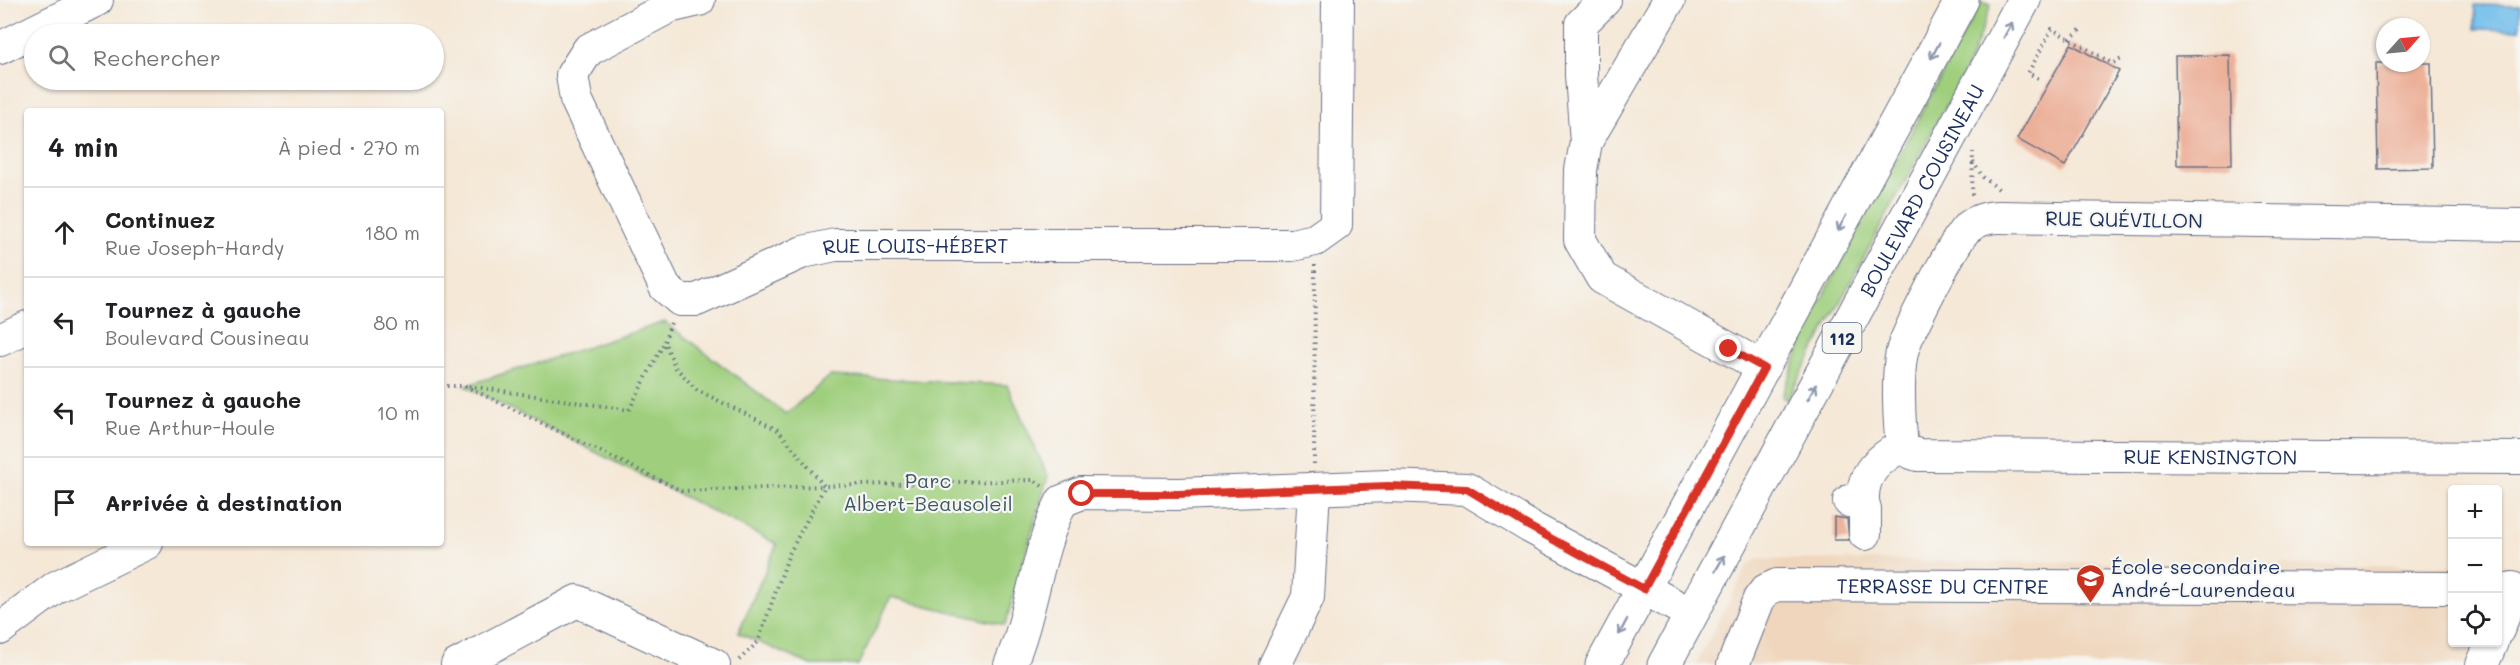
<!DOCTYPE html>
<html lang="fr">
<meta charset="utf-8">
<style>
:root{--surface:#fff;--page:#f2f2f2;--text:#202124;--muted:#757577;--line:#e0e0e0}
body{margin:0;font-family:Mali,sans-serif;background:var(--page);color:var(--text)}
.controls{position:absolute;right:18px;bottom:18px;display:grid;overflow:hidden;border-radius:6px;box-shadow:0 2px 4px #0004}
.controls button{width:54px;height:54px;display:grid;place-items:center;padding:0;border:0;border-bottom:2px solid var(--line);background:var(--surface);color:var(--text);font:30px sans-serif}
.compass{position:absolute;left:2376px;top:18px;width:54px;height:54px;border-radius:50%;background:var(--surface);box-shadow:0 2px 4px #0004;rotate:63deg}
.stop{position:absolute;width:18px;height:18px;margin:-14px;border:4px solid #d93025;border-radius:50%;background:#fff}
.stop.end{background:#d93025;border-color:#fff;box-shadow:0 2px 6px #0008}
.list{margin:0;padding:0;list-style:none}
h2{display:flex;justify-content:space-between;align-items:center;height:78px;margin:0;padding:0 24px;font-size:26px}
h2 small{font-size:20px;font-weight:400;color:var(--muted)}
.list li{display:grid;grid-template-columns:39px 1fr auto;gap:18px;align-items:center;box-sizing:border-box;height:90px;padding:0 24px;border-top:2px solid var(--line)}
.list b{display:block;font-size:22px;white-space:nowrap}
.list p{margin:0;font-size:20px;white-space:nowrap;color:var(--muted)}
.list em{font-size:20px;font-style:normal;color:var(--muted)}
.icon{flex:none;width:33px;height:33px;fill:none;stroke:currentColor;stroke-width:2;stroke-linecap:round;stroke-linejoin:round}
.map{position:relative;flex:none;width:2520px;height:665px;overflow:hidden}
.search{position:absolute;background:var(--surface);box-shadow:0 2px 4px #0004;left:24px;top:24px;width:420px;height:66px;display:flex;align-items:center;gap:15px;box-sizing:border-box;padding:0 21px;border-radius:33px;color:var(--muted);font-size:22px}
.panel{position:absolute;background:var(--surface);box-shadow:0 2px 4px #0004;left:24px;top:108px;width:420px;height:438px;border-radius:6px}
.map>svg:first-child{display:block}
.built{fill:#efd6bc}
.green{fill:#9fcf7d;stroke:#5d7f6e;stroke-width:1.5}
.water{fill:#71bdeb;stroke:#4676a4;stroke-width:1.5}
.building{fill:#ecb099}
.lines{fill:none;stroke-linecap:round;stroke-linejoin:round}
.minor-casing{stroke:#677088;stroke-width:34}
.major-casing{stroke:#677088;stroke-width:35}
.path{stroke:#677088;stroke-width:4;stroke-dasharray:1.5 4.5;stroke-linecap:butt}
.minor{stroke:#fff;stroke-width:32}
.major{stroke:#fff;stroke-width:33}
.oneway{stroke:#8d97ae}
.route{stroke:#d93025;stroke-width:8}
.labels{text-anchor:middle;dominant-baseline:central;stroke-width:4.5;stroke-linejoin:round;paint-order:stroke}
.shield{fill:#f6f6f2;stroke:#5d6b8a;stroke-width:1.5}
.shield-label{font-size:18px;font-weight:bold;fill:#1b2f5e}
.street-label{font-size:20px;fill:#1b2f5e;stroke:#f6f6f2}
.park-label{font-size:20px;fill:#3c5766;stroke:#f6f6f2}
.poi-label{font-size:20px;fill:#1b2f5e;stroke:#f6f6f2;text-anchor:start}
</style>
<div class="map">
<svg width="2520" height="665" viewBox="0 0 2520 665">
<rect width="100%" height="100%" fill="#f6f6f2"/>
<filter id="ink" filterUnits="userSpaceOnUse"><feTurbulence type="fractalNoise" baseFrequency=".0167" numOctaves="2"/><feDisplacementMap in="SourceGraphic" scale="12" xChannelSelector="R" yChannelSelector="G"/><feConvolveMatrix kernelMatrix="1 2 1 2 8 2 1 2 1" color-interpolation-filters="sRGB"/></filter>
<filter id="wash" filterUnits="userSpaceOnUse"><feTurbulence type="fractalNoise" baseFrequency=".008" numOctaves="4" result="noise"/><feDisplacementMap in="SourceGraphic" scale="24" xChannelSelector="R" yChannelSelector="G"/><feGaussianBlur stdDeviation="1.35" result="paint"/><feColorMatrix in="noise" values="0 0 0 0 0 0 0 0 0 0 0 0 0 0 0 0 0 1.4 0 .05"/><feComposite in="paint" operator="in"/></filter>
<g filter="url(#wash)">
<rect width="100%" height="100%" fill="#f5e8d7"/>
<path class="built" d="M1758,559l694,7v76l29,1 -9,22h-777l53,-100z"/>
<g class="green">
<path d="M1981,2l10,3 -22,58 -182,337 -5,-3 20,-55 18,-40z"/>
<path d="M665,322l121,92 44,-38 177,9 41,91 -43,149 -114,-28 -33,68h-47l-73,-32 39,-89 -312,-158z"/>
</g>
<path class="water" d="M2475,5l45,1v24l-45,-1z"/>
<g id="blocks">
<g class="building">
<path d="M2071,44l48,27 -54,95 -48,-27z"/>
<path d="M2230,55l2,110h-55l-2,-109z"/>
<path d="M2376,63h55l2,105 -55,1z"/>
<path d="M1834,517l13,2 2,21h-15z"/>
</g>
</g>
</g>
<g filter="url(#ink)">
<use href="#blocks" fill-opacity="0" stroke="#677088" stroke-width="1.5"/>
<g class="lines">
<defs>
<g id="minor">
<path id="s1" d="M699,0l-30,7 -81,43 -16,25 4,24 89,188 15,13h17l106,-48 32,-7h457l23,-5 21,-15 2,-225"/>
<path d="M1669,0l-83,142 -5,28 -1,70 22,38 162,90"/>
<path d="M0,48l97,-48"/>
<path d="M1586,142l-5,-67v-51l24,-24"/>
<path id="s2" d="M2520,225l-520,-8c-13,0 -24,3 -34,12 -12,13 -60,105 -64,123 -5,22 -3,70 0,93l7,7 9,3 602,3"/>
<path d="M0,340l27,-13"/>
<path d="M1849,501l14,1c-2,-30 17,-43 39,-57"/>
<path d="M1863,502l2,7v25"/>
<path d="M0,629l56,-42 91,-44"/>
<path d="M2498,630l11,-27 3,-15"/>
<path d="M457,665l120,-64 137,64"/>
<path d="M1010,665c23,-53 26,-113 52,-164l20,-8 96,1 210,-8 79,3 63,38 161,87"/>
<path d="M1275,665l33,-68 6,-108"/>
<path id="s3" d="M1733,665l26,-66 7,-9 11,-5 675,3"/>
<path d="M2482,665l10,-23"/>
</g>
<g id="major">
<path d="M1602,665l360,-665"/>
<path id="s4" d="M1664,665l360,-665"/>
</g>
</defs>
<use href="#minor" class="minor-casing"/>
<use href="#major" class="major-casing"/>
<g class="path">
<path d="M2070,39l10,-9"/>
<path d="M2038,78l-10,-5 24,-44 60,34 10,-4"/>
<path d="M1973,162l10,15 18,14"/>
<path d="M1972,195l1,-43"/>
<path d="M671,323l-7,19 12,26 21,22 81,40 46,56"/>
<path d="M441,386h24l217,105 142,-5"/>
<path d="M469,386l160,24 35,-67"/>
<path d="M1314,464l1,-199"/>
<path d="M739,660l19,-18 31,-88 36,-68 209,-6 8,6"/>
</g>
<use href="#minor" class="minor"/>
<use href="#major" class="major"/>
</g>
<defs><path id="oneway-shaft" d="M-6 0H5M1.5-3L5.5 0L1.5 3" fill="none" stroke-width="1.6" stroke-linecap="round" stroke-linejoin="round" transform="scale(1.5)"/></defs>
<g class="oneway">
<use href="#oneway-shaft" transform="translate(2008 30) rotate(-61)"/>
<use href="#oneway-shaft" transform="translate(1935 51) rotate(118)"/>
<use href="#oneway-shaft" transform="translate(1842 223) rotate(118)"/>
<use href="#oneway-shaft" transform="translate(1812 392) rotate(-61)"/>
<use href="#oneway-shaft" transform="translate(1720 563) rotate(-60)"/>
<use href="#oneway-shaft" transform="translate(1623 627) rotate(118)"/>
</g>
</g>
<g class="lines" filter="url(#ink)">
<path class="route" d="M1082,494h96l210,-8 79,3 63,38 114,62 120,-221 -35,-19"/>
</g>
<defs>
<symbol id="school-pin" viewBox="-11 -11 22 30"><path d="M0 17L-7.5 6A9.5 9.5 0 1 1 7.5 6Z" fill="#c8321e" stroke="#f6f6f2"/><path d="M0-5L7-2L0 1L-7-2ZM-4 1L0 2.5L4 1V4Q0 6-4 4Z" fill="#fff"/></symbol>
</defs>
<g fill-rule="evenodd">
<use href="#school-pin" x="2074" y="562" width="33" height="45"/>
</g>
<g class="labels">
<rect class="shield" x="1822.5" y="323" width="39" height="30" rx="4.5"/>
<g class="shield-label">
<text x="1842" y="338">112</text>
</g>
<g class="street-label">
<text stroke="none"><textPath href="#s4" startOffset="540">BOULEVARD COUSINEAU</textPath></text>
<text transform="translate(2124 219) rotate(1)">RUE QUÉVILLON</text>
<text stroke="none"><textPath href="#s1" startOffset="651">RUE LOUIS-HÉBERT</textPath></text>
<text stroke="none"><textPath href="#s2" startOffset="1101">RUE KENSINGTON</textPath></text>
<text stroke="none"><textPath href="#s3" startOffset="260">TERRASSE DU CENTRE</textPath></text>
</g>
<g class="park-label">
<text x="928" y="480">Parc<tspan x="928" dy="23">Albert-Beausoleil</tspan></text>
</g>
<g class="poi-label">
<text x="2111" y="566">École secondaire<tspan x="2111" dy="23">André-Laurendeau</tspan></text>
</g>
</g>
</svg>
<div class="controls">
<button>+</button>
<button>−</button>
<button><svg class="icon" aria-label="locate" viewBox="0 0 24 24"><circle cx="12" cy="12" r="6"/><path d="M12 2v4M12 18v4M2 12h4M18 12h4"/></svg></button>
</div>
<svg class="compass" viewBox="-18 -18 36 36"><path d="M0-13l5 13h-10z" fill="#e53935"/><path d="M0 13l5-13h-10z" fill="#757577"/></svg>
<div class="stop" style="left:1082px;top:494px"></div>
<div class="stop end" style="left:1729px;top:349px"></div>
<div class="search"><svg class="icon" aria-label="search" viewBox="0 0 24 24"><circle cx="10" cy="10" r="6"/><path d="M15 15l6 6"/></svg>Rechercher</div>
<section class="panel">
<h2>4 min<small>À pied · 270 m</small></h2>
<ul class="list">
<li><svg class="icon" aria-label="ahead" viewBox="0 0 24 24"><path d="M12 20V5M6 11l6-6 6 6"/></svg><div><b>Continuez</b><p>Rue Joseph-Hardy</p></div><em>180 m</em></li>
<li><svg class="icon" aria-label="left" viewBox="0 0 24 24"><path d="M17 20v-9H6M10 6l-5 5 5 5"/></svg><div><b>Tournez à gauche</b><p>Boulevard Cousineau</p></div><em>80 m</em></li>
<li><svg class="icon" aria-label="left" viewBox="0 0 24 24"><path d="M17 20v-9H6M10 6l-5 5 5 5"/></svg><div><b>Tournez à gauche</b><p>Rue Arthur-Houle</p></div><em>10 m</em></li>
<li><svg class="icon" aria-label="arrive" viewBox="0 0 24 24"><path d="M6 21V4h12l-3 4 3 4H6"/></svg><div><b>Arrivée à destination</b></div></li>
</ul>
</section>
</div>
